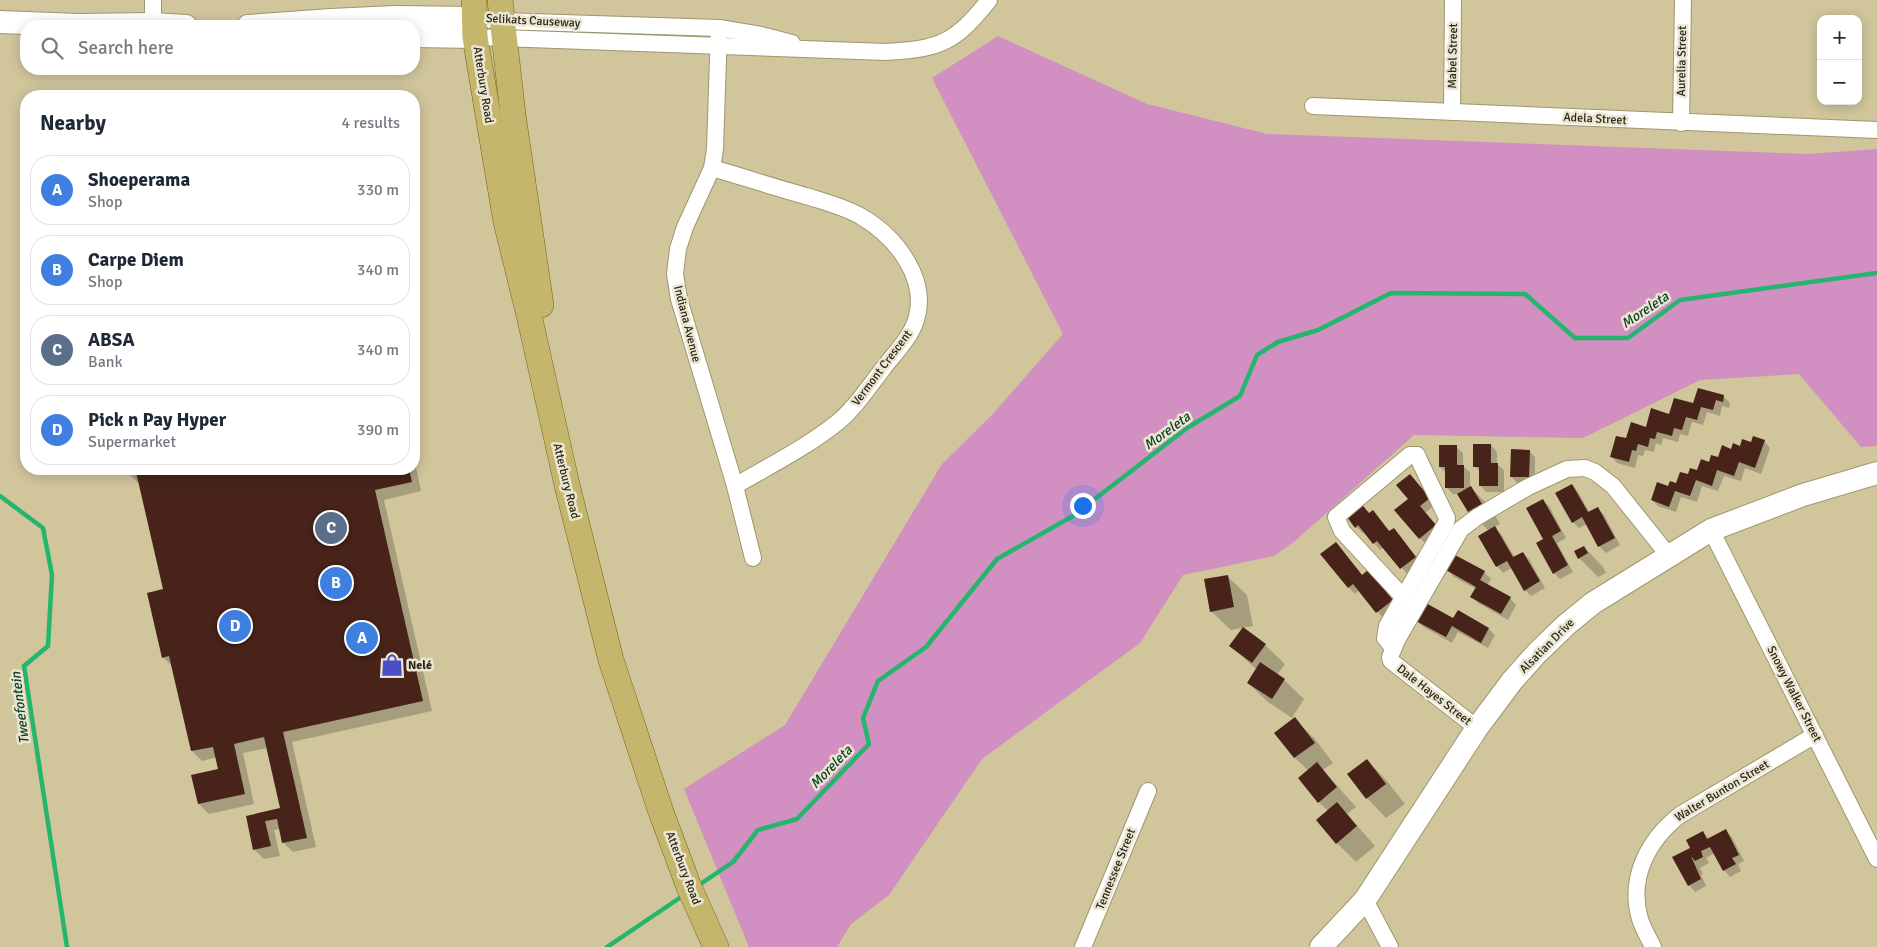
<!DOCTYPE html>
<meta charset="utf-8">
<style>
:root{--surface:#fff;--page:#f6f6f7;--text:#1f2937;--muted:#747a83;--line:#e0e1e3;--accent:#0b8043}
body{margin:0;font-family:Signika,sans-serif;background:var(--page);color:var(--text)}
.controls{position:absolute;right:15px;top:15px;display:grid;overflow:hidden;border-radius:10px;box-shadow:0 2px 12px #0003}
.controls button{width:45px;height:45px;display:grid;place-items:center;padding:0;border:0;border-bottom:1px solid var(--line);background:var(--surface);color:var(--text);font:25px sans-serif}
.you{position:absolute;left:1082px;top:505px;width:18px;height:18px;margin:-12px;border:4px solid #fff;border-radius:50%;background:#1a73e8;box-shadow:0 0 0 8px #1a73e833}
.badge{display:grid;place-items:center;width:32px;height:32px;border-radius:50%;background:var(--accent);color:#fff;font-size:16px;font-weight:700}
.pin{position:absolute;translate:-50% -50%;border:2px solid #fff;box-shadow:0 1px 5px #0006}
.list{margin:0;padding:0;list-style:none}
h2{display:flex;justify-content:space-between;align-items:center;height:65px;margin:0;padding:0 20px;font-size:21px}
h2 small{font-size:16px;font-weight:400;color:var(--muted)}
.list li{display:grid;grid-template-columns:32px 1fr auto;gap:15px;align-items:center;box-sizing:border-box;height:70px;margin:0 10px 10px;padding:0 10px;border:1px solid var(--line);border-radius:20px}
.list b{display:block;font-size:19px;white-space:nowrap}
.list p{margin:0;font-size:16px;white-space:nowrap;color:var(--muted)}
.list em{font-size:16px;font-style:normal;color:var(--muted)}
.icon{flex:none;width:28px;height:28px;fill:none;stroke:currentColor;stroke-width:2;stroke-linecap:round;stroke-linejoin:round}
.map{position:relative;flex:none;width:1877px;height:947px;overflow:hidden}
.search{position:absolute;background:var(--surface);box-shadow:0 2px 12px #0003;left:20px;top:20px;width:400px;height:55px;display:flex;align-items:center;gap:12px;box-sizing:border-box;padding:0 18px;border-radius:20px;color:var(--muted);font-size:19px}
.panel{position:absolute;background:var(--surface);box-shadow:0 2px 12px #0003;left:20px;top:90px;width:400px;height:385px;border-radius:20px}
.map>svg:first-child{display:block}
.green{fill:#d18fc2}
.shadow{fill:#0003}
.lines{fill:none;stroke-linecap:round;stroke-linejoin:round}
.stream{stroke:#25b56d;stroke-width:4.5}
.building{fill:#47231a}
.street-casing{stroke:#a0966d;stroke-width:18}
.secondary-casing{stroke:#a0966d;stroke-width:24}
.primary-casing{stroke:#766410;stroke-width:26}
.street{stroke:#fff;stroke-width:16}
.secondary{stroke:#fff;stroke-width:22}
.primary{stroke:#c5b66e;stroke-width:25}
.labels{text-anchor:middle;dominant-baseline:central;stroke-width:5;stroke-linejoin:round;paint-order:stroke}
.street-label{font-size:12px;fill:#292515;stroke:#ebe6d1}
.poi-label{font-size:12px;font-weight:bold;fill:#292515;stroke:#ebe6d1;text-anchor:start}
.water-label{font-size:14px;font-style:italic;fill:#0b4225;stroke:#ebe6d1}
</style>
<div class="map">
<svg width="1877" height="947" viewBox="0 0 1877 947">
<rect width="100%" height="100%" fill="#d0c59b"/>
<path class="green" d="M998,36l149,68 120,30 541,20 69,-5v297l-16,1 -62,-73 -99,6 -117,58 -169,-3 -119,106 -21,15 -91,19 -43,68 -158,116 -93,136 -38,29 -14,23h-88l-65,-158 101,-64 157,-261 50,-49 71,-81 -131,-256z"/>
<g class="shadow">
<path d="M1698,390l26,7 6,6 -1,5 -7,-2 -2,10 -13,-4 -4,13 -11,-3 -4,14 -8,-2 -2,8 -15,-4 -2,7 -5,-2 -2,9 -9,-2 -2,6 -5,-1 -3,13 -18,-5 -6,-7 16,-16 43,-25 24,-10z"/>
<path d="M1764,441l6,7 -9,26 -16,-6 -4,13 -17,-5 -6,15 -16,-5 -5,16 -16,-5 -5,15 -18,-6 -6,-6 80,-50z"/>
<path d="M1491,445l6,7v12l7,6v22h-18l-6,-7v-13l-5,-6z"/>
<path d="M1456,447l7,6v13l7,6v15l20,20 10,17 -6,3 7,7 14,24 8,-5 6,6 16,29 -14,8 -6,-6 -13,-22 -9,5 -6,-7 -8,-35 -20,-20 -11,-17h-5l-7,-7v-14l-6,-6z"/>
<path d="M1529,451l6,6v26h-18l-6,-7z"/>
<path d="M414,458l7,33 -37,9 48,211 -140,31 24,105 -23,5 -10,-10 -3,-13 -6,1 6,26 -16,3 -9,-9 -8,-33 34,-8 -14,-61 -24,5 11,51 -45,10 -10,-10 -6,-28 27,-6 -3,-13 -15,4 -10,-10 -19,-84 -10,-10 1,-67 -24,-108 -2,1 -10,-10 -1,-4h287z"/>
<path d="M1410,475l25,30 -10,8 16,19 -15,12 -6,-6z"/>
<path d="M1572,485l6,7 12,21 7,-5 7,7 16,30 -14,8 -7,-7 -12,-22 -8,4 -6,-6z"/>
<path d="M1542,500l7,6 17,32 -9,5 16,29 -13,7 -6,-6 -9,-33z"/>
<path d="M1345,513l25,1 9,4 11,14 10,4 21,27 -13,12 -24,-28 -4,3 -15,-18 -2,1 -7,-6z"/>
<path d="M1336,543l27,33 12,2 23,29 -15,11 -24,-28 -4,4 -7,-7z"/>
<path d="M1584,547l19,20 3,6 -8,4 -19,-19z"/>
<path d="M1448,570l36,2 7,7 -4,7 23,12 6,7 -8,15 -30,-17 -6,-6 4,-8 -22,-12z"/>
<path d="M1227,576l20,19 6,31 -22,4 -20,-19z"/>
<path d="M1458,612l31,17 6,6 -7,13 -30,-16 -6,11 -30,-17 -6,-7 38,1z"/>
<path d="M1243,629l22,16 20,19 -8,11 7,5 20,19 -12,19 -24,-16 -20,-19 9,-13 -26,-24z"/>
<path d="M1294,719l20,19 19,25 -10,7 33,37 -9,7 28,32 -19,16 -19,-19 -9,-32 -9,-9 -10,-31 -14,-13 -19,-25z"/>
<path d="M1367,760l19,20 19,24 -19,14 -19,-20 -19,-24z"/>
<path d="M1725,831l7,6 12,24 -6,3 3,7 -11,6 -6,-7 -9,-17 -9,5 3,5 -9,5 3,6 -2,1 5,11 -11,6 -6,-7 2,-37 12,-16 6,7z"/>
</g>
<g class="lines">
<g class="stream">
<path d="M0,496l43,32 9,47 -4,71 -24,20 43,281"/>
<path d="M696,887l37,-25 25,-32 39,-11 72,-75 -6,-26 15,-37 48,-34 71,-88 76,-43 114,-88 53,-32 17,-41 21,-13 40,-12 73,-37 134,1 50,44h53l52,-38 197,-27"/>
<path d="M607,947l77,-52"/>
</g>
</g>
<g class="building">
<path d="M1698,388l26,7 -1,7 -7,-2 -3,10 -12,-3 -4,13 -11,-3 -4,13 -8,-2 -2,8 -15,-4 -2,7 -5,-1 -2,9 -10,-3 -2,7 -4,-1 -3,12 -19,-5 6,-21 10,2 5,-16 15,5 5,-19 18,6 5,-16 19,5z"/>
<path d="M1753,436l12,4 -10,28 -16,-6 -5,14 -17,-6 -5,16 -16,-6 -6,16 -15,-5 -6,16 -18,-7 6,-18 11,4 2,-5 6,2 4,-11 8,2 2,-6 7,2 4,-11 8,3 2,-7 7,2 4,-12 9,4 2,-6 7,3 2,-7 9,3z"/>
<path d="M1473,444h18v19h7v23h-19v-19h-6z"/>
<path d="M1439,445h18v20h7v23h-19v-21h-6z"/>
<path d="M1511,449l19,1 -1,27h-19z"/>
<path d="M125,469h284l3,13 -37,8 48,211 -140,31 24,106 -25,5 -5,-24 -12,2 6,25 -18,4 -7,-34 34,-8 -16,-71 -30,7 11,50 -47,10 -7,-29 27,-6 -5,-22 -22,4 -22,-95 -7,2 -15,-65 16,-4 -27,-117 -9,2z"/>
<path d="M1410,474l20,24 -10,8 16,19 -17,14 -25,-29 14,-11 -12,-14z"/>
<path d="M1572,484l16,28 10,-5 17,31 -17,9 -16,-30 -10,6 -17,-30z"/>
<path d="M1471,486l11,18 -14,8 -11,-18z"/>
<path d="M1543,499l18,32 -9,5 16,29 -15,9 -17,-31 7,-4 -17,-31z"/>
<path d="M1359,501l10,12 4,-3 16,21 5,-3 22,29 -16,12 -23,-28 -4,3 -15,-19 -3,3 -11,-15z"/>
<path d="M1495,526l18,31 10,-5 17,29 -16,10 -17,-30 -11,6 -18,-31z"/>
<path d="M1336,542l26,33 6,-5 25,30 -17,13 -23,-29 -5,4 -28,-34z"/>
<path d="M1584,546l4,7 -10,6 -4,-8z"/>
<path d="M1455,555l30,16 -5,9 31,17 -10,17 -31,-17 6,-10 -30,-17z"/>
<path d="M1228,575l6,32 -24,5 -6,-33z"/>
<path d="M1424,602l29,16 5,-8 31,18 -8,15 -29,-17 -6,11 -32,-17z"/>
<path d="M1243,627l23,17 -14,19 -23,-17z"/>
<path d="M1260,662l25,17 -13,20 -25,-16z"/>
<path d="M1295,717l20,26 -21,15 -20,-25z"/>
<path d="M1367,759l19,25 -20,15 -19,-25z"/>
<path d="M1317,762l20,25 -19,16 -20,-25z"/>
<path d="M1337,802l20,24 -21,18 -20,-24z"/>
<path d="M1726,829l13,26 -7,3 4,6 -13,7 -13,-24 -9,4 2,6 -8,4 -4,-5 10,23 -13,7 -16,-29 18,-9 -4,-8 17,-9 4,8z"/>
</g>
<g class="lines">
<defs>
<g id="street">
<path d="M475,18l26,3 218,7 42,7 31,8"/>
<path d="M153,24v-24"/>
<path d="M719,28l-4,121 -3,19 -27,59 -7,22 -3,25 4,25 56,187 18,72"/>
<path d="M475,37c137,6 274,11 411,15 54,-3 69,-9 103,-52"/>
<path d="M1313,106l564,24"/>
<path d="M1452,112l1,-112"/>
<path d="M1681,123l2,-123"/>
<path d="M712,168c31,9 62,19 94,28 19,6 39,11 56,21 34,20 67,62 54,103 -6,19 -23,35 -34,50 -14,18 -27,38 -44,52 -31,25 -69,44 -103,64"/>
<path d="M1711,530l166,329"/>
<path d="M1393,648l-8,-10 2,-12 59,-103 1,-5 -27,-56 -3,-7h-7l-74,62 6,14 62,67"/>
<path d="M1477,728l-86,-67 -1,-4 7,-17 64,-111 16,-12 51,-30 39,-18 18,-1 10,4 18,14 56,70"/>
<path d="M1365,900l25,47"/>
<path d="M1083,947l65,-156"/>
<path d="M1653,947c-4,-9 -10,-18 -13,-28 -12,-41 8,-79 40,-104l135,-80"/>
</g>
<g id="secondary">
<path d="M0,22l78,3 75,-1 33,2"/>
<path d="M248,26l83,-6 64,-3 80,1"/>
<path d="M414,36l61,1"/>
<path d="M1321,947l44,-47 112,-172 35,-47 25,-28 29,-28 27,-22 118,-73 92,-35 74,-22"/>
</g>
<g id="primary">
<path d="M474,0l1,37 31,185 23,93 38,170 44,175 50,152 28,75 27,60"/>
<path d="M500,0l13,115 28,190"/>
</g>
</defs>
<use href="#street" class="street-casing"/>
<use href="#secondary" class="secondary-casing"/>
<use href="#primary" class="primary-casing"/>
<use href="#street" class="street"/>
<use href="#secondary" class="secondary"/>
<use href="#primary" class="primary"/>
</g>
<defs>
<symbol id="shop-bare" viewBox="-9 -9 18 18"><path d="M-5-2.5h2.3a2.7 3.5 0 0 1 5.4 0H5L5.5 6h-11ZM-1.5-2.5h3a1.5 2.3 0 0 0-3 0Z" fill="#494fc5" stroke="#ebe6d1" stroke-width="2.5" paint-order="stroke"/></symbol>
</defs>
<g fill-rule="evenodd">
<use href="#shop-bare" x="376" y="649" width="32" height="32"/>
</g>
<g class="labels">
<g class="street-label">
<text transform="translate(533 21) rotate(3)">Selikats Causeway</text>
<text transform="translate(1453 56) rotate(-89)">Mabel Street</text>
<text transform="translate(1682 61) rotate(-89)">Aurelia Street</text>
<text transform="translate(483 85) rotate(81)">Atterbury Road</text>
<text transform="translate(1595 119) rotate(3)">Adela Street</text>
<text transform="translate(687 324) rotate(76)">Indiana Avenue</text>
<text transform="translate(882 368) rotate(-53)">Vermont Crescent</text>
<text transform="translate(566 481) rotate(76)">Atterbury Road</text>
<text transform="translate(1547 646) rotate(-45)">Alsatian Drive</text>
<text transform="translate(1794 694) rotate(63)">Snowy Walker Street</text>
<text transform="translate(1434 695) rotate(38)">Dale Hayes Street</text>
<text transform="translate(1722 791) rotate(-31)">Walter Bunton Street</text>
<text transform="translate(683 868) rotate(69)">Atterbury Road</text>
<text transform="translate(1116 869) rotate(-68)">Tennessee Street</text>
</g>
<g class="poi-label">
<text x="408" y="665">Nelé</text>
</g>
<g class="water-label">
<text transform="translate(1645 310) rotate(-34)">Moreleta</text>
<text transform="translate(1167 431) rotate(-36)">Moreleta</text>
<text transform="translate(20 708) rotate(-97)">Tweefontein</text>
<text transform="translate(831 767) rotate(-46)">Moreleta</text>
</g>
</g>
</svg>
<div class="controls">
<button>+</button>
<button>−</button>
</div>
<div class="you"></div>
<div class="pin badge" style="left:362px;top:638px;background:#3f7fe0">A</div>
<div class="pin badge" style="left:336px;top:583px;background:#3f7fe0">B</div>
<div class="pin badge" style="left:331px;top:528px;background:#5c6f8a">C</div>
<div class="pin badge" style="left:235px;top:626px;background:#3f7fe0">D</div>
<div class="search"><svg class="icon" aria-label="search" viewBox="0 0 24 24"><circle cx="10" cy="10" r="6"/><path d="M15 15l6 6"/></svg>Search here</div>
<section class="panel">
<h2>Nearby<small>4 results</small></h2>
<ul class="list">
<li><span class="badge" style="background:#3f7fe0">A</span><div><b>Shoeperama</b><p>Shop</p></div><em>330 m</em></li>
<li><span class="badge" style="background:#3f7fe0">B</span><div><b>Carpe Diem</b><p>Shop</p></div><em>340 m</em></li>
<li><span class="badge" style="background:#5c6f8a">C</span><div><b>ABSA</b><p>Bank</p></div><em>340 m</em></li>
<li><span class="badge" style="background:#3f7fe0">D</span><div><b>Pick n Pay Hyper</b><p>Supermarket</p></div><em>390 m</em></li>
</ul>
</section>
</div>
